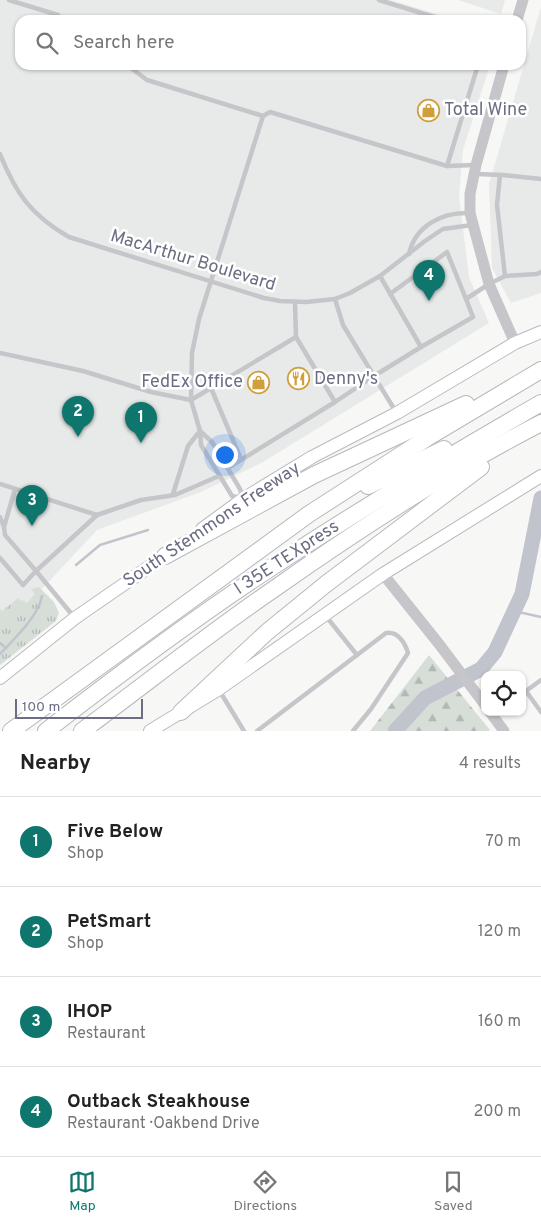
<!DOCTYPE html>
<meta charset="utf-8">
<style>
:root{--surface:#fff;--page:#f2f2f2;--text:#222;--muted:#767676;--line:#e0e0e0;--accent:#0f766e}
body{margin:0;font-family:Overpass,sans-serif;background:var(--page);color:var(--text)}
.controls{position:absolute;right:15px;bottom:15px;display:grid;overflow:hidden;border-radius:10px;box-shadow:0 1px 4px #0004}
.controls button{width:45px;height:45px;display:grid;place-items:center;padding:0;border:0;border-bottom:1px solid var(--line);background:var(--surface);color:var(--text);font:25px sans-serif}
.scale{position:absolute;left:15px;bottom:12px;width:128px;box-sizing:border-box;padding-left:5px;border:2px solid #6b6e83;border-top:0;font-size:14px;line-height:18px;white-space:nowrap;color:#6b6e83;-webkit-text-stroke:4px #fff;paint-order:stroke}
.you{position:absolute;left:224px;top:454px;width:18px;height:18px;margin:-12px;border:4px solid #fff;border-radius:50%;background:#1a73e8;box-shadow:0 0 0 8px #1a73e833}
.badge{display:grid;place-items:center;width:32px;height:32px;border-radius:50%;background:var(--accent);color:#fff;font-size:16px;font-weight:700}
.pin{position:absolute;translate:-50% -41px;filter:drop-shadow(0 1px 2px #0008)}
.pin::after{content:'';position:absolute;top:26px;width:18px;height:15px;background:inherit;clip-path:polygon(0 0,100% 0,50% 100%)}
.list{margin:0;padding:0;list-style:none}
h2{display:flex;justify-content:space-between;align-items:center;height:65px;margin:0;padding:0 20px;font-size:21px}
h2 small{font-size:16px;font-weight:400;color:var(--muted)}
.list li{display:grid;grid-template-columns:32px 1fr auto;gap:15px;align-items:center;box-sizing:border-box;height:90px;padding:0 20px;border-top:1px solid var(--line)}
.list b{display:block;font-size:19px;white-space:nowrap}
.list p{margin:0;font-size:16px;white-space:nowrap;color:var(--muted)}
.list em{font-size:16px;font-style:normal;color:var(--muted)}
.icon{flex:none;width:28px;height:28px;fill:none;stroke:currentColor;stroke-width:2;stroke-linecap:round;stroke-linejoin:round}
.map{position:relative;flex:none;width:541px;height:731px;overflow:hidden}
.search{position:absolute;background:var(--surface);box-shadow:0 1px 4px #0004;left:15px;right:15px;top:15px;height:55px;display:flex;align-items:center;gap:12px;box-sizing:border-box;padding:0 18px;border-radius:15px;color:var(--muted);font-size:19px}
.sheet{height:425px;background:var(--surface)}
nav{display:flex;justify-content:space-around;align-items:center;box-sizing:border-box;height:70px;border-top:1px solid var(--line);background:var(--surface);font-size:14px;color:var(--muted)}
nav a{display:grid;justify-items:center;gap:2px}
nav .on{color:var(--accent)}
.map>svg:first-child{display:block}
.built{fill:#e8e9e9}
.grass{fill:url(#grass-tufts)}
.forest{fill:url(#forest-firs)}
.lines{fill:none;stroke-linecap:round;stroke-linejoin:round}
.stream{stroke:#c1c4cc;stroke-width:2.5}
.river{stroke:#c1c4cc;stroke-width:15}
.secondary-casing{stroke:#b9bac1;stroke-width:14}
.motorway-casing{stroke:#b7b8bd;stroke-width:18}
.service{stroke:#c5c5ca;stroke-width:4.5}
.tertiary{stroke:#c5c5ca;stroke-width:11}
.secondary{stroke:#fff;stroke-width:12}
.motorway{stroke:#fff;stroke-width:16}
.labels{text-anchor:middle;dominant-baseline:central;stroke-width:5;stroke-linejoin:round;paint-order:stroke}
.poi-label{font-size:18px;fill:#6b6e83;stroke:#fff;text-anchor:start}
.street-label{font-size:18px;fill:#6b6e83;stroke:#fff}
</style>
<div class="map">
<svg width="541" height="731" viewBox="0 0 541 731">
<defs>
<pattern id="grass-tufts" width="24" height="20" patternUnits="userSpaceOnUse" patternTransform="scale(1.25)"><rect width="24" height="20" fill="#d7ded8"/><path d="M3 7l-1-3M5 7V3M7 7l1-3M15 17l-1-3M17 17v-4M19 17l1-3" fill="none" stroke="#b2b8b5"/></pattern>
<pattern id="forest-firs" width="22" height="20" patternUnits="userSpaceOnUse" patternTransform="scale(1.25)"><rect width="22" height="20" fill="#d7ded8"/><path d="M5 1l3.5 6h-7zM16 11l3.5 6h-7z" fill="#b2b8b5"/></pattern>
</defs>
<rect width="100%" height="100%" fill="#f7f8f6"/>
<g class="built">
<path d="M0,0h391l65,20h-436v45h470l-27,85 -4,46 10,81 20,46 -226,139 -62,30 -104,38 -97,104z"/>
<path d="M458,0h47l-4,14z"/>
<path d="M541,7v286l-30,10 -19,-35 -3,-84z"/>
</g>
<path class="grass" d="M39,587l15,15 5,11 -3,8 -56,44v-56l2,2 16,-13 3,3 2,-1 4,3 8,-9 -4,-5z"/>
<path class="forest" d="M429,655l61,75 -1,1h-119z"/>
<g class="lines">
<g class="stream">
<path d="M76,565l24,-20 48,-15"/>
<path d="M514,611l27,6"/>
<path d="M0,643l6,5"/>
<path d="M0,654c14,-15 38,-37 42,-58"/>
</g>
<path class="river" d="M395,731l30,-33 56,-29 14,-17 27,-58 19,-96"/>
<defs>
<g id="secondary">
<path d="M202,529l41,-30 69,-42 85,-44 118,-70 26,-11"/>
<path d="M0,678l75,-60 97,-67"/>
<path d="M150,731l69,-42 164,-115 158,-98"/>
</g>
<g id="motorway">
<path d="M368,486l76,-37"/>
<path d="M165,556l149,-81 152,-71"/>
<path d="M181,712l86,-80 59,-48 155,-117"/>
<path d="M11,731l298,-217 118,-76 114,-68"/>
<path d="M46,731c71,-55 143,-109 217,-158 91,-60 184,-116 278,-170"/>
<path d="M82,731c64,-47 126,-97 192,-142 85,-60 174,-118 267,-166"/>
</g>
</defs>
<use href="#secondary" class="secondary-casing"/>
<use href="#motorway" class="motorway-casing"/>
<g class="service">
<path d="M9,0l49,15 3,5"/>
<path d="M379,0l65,20"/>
<path d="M127,65l20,15 116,36 7,-4 177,54 28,-1"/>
<path d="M0,154c16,40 32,62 69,83l195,61 16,3 26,1 29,-3 15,-6 30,-17 45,-35 18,-12 29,-4"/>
<path d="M447,166l31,-101"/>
<path d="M476,174l27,1 38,4"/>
<path d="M500,175l-3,30 8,71"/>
<path d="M409,254c6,-28 33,-42 60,-41"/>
<path d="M390,294l57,-42 19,47"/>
<path d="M335,299l8,26 31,51 47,-29 -41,-71"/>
<path d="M295,303l1,34 39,65"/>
<path d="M421,347l52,-30 -7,-18 23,-15 16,-8 32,-2 4,-2"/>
<path d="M0,353l83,18 68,21 40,8 105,-63"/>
<path d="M211,388l30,71"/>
<path d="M200,431l12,11 28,47 3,10 -11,-3 -31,-51 -1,-14 -9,-31 1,-47 7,-34 64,-203"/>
<path d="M228,468l107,-66 39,-26 22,36"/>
<path d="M0,484l97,31 44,-15 34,-5 44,-19"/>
<path d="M173,494l15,-48 12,-15"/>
<path d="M0,517l4,10"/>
<path d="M0,558l23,27 13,-14 -31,-36 -1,-8 11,-38"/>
<path d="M325,615l32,40"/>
<path d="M74,617l-38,-46 61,-56"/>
<path d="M541,680l-15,11 15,21"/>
<path d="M219,690l25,41"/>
<path d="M257,731l129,-98c12,-2 19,10 22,20l-37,56 -18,22"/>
</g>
<g class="tertiary">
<path d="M517,20l6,-20"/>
<path d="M504,65l-28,100 -6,29v19l19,71 26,59"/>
<path d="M383,574l56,70 46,61"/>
<path d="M490,712l14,19"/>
</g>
<use href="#secondary" class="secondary"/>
<use href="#motorway" class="motorway"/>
</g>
<defs>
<symbol id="shop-ring" viewBox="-11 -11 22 22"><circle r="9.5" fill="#fff" stroke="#d09e3e" stroke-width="1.5"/><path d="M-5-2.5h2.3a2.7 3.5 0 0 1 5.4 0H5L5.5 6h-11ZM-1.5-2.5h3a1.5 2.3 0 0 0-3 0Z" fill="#d09e3e"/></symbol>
<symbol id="restaurant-ring" viewBox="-11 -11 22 22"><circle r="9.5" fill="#fff" stroke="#d09e3e" stroke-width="1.5"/><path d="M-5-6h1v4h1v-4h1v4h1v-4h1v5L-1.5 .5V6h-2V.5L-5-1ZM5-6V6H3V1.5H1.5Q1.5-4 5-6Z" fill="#d09e3e"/></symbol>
</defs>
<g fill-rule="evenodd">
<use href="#shop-ring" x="416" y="98" width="25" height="25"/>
<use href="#restaurant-ring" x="286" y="366" width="25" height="25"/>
<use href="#shop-ring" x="246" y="370" width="25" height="25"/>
</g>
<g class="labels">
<g class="poi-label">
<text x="444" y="110">Total Wine</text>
<text x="314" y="379">Denny's</text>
<text x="243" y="382" text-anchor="end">FedEx Office</text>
</g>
<g class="street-label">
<text transform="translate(193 261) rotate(17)">MacArthur Boulevard</text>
<text transform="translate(212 525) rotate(-34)">South Stemmons Freeway</text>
<text transform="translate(287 558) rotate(-33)">I 35E TEXpress</text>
</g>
</g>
</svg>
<div class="controls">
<button><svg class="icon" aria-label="locate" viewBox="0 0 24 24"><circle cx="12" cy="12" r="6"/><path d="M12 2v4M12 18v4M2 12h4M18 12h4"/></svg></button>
</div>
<div class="scale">100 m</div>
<div class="you"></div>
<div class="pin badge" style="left:141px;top:443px">1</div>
<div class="pin badge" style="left:78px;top:437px">2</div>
<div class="pin badge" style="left:32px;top:526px">3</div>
<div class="pin badge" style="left:429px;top:301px">4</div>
<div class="search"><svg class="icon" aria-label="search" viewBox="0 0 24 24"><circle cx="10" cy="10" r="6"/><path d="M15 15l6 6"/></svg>Search here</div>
</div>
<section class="sheet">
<h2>Nearby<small>4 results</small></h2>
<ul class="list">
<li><span class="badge">1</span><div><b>Five Below</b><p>Shop</p></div><em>70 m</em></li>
<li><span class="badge">2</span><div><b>PetSmart</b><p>Shop</p></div><em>120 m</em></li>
<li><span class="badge">3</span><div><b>IHOP</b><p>Restaurant</p></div><em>160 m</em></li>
<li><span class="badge">4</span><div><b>Outback Steakhouse</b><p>Restaurant · Oakbend Drive</p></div><em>200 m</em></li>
</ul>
</section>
<nav>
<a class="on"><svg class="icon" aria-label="map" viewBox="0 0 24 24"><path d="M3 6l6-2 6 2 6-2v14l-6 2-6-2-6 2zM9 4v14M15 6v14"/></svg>Map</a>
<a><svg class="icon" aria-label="directions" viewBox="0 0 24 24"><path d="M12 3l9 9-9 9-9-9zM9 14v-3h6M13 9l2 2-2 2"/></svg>Directions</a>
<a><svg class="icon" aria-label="saved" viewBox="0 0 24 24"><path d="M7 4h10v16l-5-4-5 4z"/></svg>Saved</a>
</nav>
